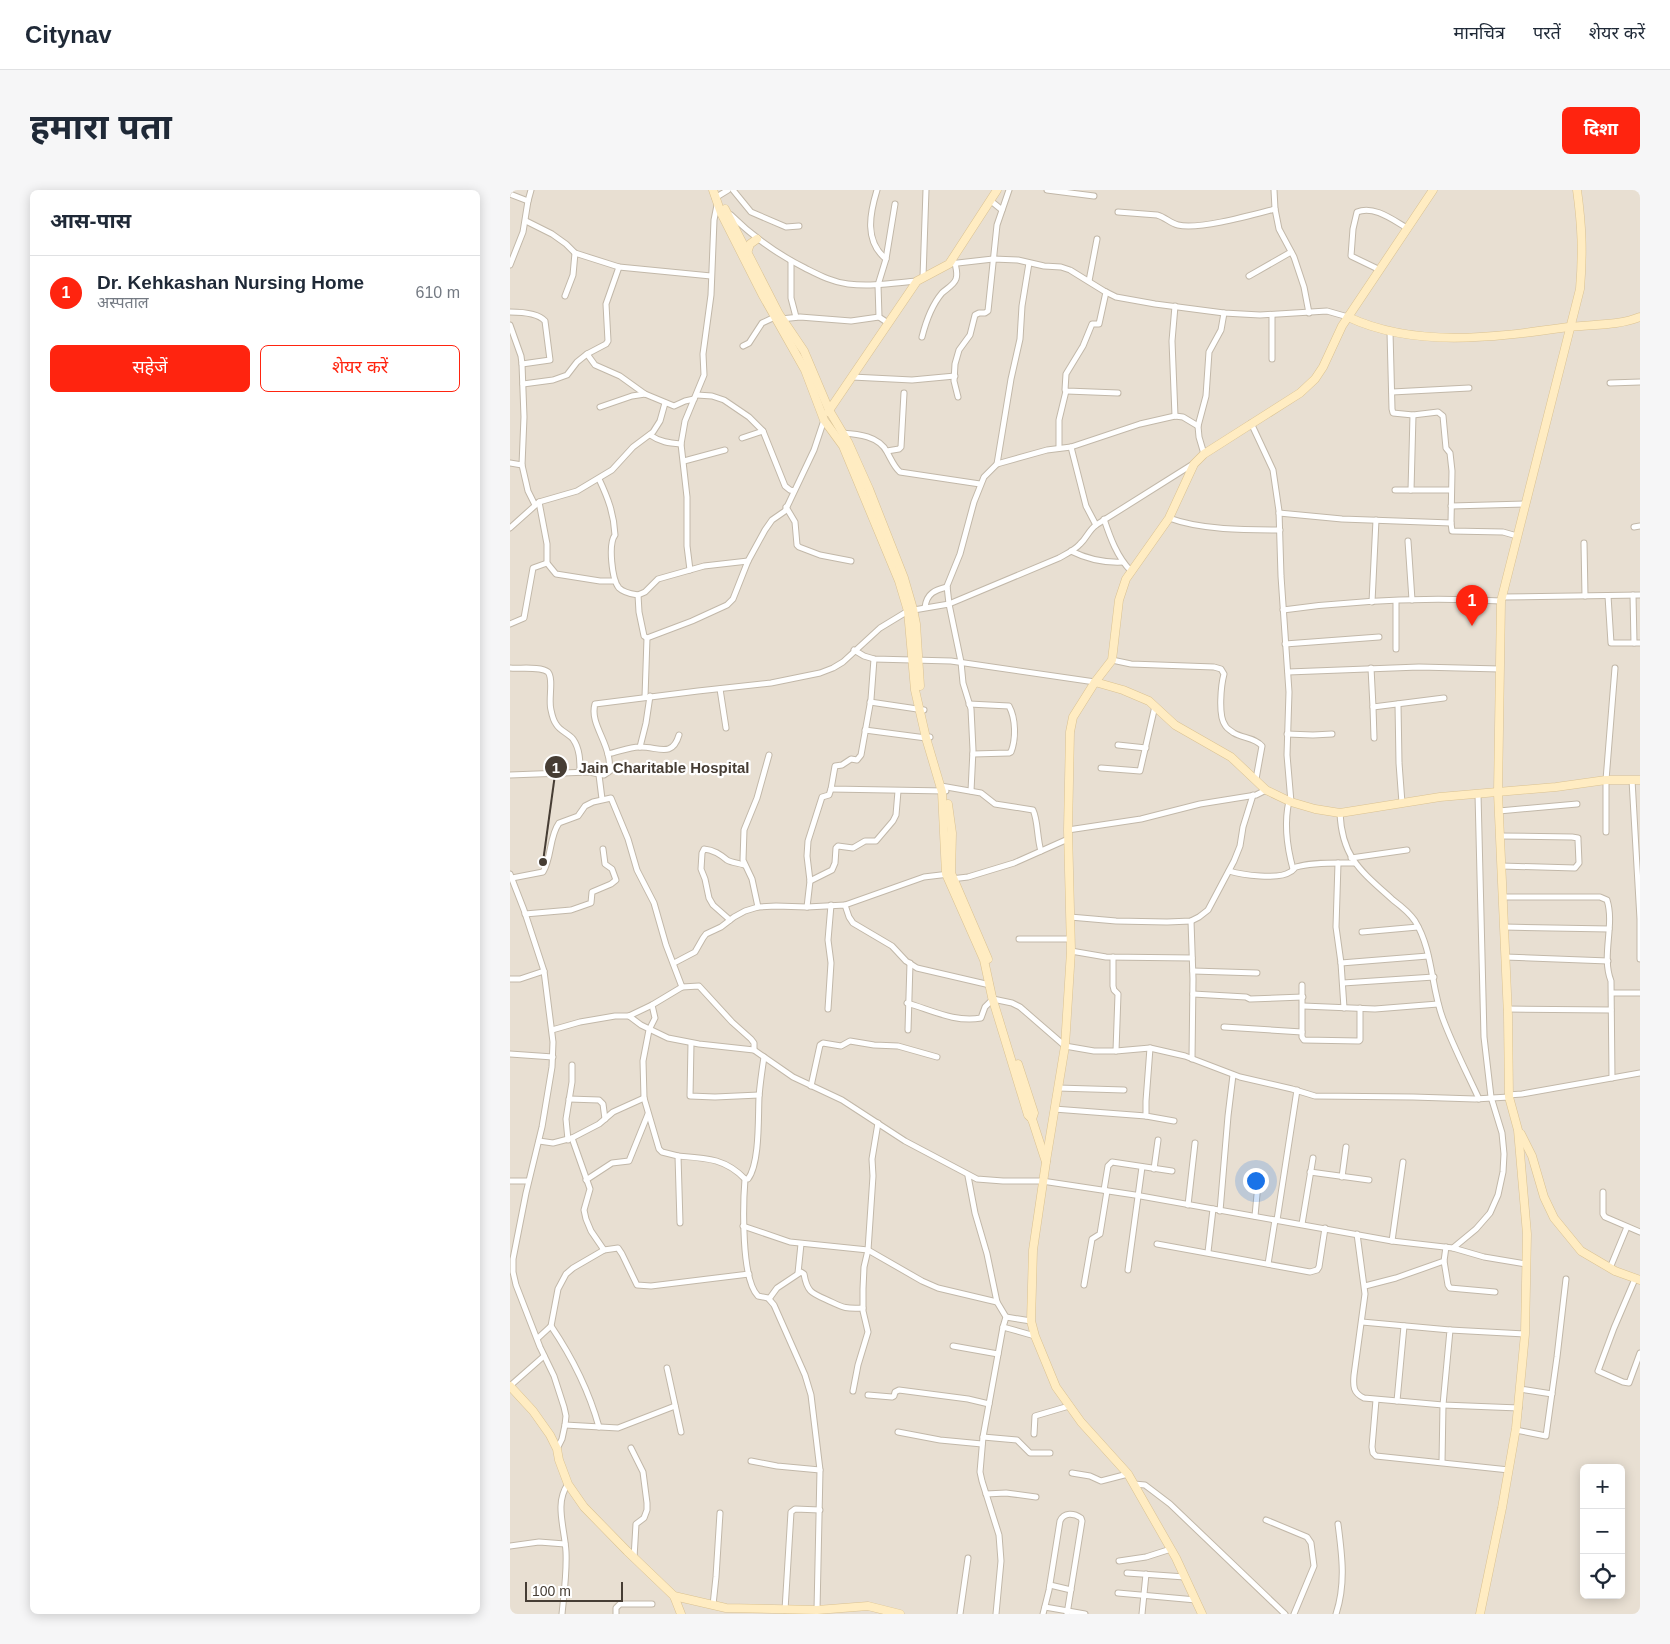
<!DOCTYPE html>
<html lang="hi">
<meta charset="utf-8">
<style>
:root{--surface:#fff;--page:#f6f6f7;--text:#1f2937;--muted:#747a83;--line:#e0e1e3;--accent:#ff240f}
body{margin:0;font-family:Helvetica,"Noto Sans Devanagari",sans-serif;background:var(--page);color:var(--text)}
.controls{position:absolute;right:15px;bottom:15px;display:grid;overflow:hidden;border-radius:8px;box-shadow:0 2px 12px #0003}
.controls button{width:45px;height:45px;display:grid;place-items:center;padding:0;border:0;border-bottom:1px solid var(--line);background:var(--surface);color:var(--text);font:25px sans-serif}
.scale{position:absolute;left:15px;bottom:12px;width:98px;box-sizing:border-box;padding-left:5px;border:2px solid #463d34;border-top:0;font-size:14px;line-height:18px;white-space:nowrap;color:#463d34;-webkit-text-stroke:4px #fff;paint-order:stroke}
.you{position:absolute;left:745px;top:990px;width:18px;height:18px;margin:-12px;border:4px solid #fff;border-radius:50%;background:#1a73e8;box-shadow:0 0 0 8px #1a73e833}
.badge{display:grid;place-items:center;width:32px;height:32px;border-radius:50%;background:var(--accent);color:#fff;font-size:16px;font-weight:700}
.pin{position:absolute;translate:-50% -41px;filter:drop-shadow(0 1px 2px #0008)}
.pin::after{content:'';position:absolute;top:26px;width:18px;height:15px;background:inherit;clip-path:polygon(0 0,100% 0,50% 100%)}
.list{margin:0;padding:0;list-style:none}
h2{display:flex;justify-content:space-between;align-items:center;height:65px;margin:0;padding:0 20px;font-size:21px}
h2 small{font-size:16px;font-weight:400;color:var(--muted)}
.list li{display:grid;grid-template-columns:32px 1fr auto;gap:15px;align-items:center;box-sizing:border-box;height:75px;padding:0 20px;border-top:1px solid var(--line)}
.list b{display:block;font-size:19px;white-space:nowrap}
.list p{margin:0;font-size:16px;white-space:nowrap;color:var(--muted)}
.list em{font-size:16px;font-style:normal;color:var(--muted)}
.actions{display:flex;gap:10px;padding:15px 20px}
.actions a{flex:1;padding:11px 0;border:1px solid var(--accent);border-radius:8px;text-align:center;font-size:18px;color:var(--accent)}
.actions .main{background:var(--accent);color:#fff}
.icon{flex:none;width:28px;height:28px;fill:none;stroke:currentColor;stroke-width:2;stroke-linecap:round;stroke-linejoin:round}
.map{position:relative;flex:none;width:1130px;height:1424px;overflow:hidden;border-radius:8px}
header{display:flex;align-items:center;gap:30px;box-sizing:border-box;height:70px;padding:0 25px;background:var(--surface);border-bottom:1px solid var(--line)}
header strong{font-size:24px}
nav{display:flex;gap:28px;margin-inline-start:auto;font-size:18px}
.intro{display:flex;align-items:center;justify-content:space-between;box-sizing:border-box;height:120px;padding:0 30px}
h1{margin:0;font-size:35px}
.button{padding:12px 22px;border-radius:8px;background:var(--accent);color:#fff;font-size:18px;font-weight:700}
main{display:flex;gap:30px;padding:0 30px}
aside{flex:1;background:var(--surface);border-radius:8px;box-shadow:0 2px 12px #0003}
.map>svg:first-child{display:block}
.residential{fill:#e8dfd2;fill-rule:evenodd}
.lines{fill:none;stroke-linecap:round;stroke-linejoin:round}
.street-casing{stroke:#c2b8a9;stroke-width:7}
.secondary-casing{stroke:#dac292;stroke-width:9}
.street{stroke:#fff;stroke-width:5}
.secondary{stroke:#ffecc2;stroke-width:8}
.leader{fill:none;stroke:#463d34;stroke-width:2}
.callout-dot{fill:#463d34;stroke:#fff;stroke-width:2}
.mark-label{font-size:15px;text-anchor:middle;font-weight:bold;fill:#fff}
.callout-label{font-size:15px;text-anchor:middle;font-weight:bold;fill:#463d34;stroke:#fff;stroke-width:4.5;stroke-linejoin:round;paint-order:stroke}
</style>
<header>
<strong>Citynav</strong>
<nav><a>मानचित्र</a><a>परतें</a><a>शेयर करें</a></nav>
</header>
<div class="intro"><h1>हमारा पता</h1><a class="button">दिशा</a></div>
<main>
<aside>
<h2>आस-पास<small></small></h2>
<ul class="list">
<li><span class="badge">1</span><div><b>Dr. Kehkashan Nursing Home</b><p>अस्पताल</p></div><em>610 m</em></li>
</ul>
<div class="actions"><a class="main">सहेजें</a><a>शेयर करें</a></div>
</aside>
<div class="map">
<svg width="1130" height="1424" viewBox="0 0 1130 1424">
<rect width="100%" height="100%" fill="#f3eee4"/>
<path class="residential" d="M0,0h1130v1424h-1130zM1074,1278h37v127h-37z"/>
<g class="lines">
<defs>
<g id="street">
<path d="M223,0l18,22 35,15 13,-1"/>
<path d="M367,0c-7,23 -13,51 9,69l-8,26 1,32 9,6"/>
<path d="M537,0l47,6"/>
<path d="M764,0l1,19 4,20 15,28 10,30 5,26"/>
<path d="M0,4l18,7"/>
<path d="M205,8l13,-8"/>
<path d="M481,11l11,9"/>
<path d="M608,22l39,3c8,2 13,8 21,10 21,5 74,-10 97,-16"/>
<path d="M221,25c22,22 46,39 74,53 14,7 27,14 43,16 23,3 46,-1 69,-3"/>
<path d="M376,69l9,-55"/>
<path d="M281,71v37l5,19"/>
<path d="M439,74l44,-5 25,1 26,6 17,1 9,3 34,21 12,6 39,7 69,9 36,2 67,-4 21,6"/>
<path d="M0,75l13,-33 5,-31 3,-11"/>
<path d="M109,77l92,9"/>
<path d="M870,80l-29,-14 2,-27 4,-17c17,-7 36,8 50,16"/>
<path d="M739,86l42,-24"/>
<path d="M413,87l3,-87"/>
<path d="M579,91l8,-42"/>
<path d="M596,102l-7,32h-7l-9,22 -17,28 -1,16 2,1 51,2"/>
<path d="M55,106l8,-21 2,-22"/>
<path d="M665,116l-3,35 3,75"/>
<path d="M0,122c11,0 28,1 35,9l5,39 -28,4"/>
<path d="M271,129l19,-2 51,4 28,-4"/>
<path d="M0,135l11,31 1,8 2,53 -2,48"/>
<path d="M880,142l2,77 1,4 20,2 25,-3 5,4 3,32 4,5 2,18 -1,52 1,8 51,1 14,4"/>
<path d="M412,147c4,-16 9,-31 20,-44 4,-4 12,-8 14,-14 2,-5 0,-11 -1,-16"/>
<path d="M233,156l6,-3 13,-20 15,-7"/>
<path d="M77,164l8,11 25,11 25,18"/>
<path d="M762,169v-44"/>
<path d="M342,187l60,3 43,-4"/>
<path d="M1100,193l30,-1"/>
<path d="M13,194l30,-4 14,-5 10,-13 10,-8 19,-10 2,-3 -2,-37 13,-37 -44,-14 -9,-9 -14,-10 -26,-13"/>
<path d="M882,202l77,-4"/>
<path d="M187,205l15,1 12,4 25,17 14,14 22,55 5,4 4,1"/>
<path d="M448,207l-4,-16 1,-17 4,-14 11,-15 5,-20 4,-2h6l3,-2 9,-86 12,-35"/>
<path d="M90,217l32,-11 13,-2 29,12 11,-5 9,-2"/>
<path d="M741,233l22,47 6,41 2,65 8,116 -2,63 4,47"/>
<path d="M332,243c16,1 37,3 45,19 4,7 7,15 13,20l80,12"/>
<path d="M140,245c10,7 19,8 31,9"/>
<path d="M232,248l21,-7"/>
<path d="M561,257l15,59 10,19"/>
<path d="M549,258v-28l7,-29"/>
<path d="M377,261l12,-2 2,-2 3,-54"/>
<path d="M694,264l-5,-17 -1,-11 8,-30 3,-44 12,-22 3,-17"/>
<path d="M174,271l41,-11"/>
<path d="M0,273l12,2 6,26 7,14"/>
<path d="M487,274l14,-85 9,-40 2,-33 7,-43"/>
<path d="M89,289c9,19 15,35 16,56 -7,9 -3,45 4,53 5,5 13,6 19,7l1,17 5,24 3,2"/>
<path d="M885,300h56"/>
<path d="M901,300l2,-75"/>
<path d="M29,312l8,42v19l9,11 44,7h14"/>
<path d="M941,316l74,-2"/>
<path d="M276,317l9,15 2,23 2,2 21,8 31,6"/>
<path d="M769,323l63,6 109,4"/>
<path d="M659,328c32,12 76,12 111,12"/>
<path d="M594,329c6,18 13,38 27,52"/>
<path d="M1124,337l6,-1"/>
<path d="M0,338l29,-26 38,-11 35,-21 21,-23 20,-15 7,-11 5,-18"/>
<path d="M898,351l4,59"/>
<path d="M1074,353l1,53"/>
<path d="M561,361c18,9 33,12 52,11"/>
<path d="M180,380l-3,-24v-49l-6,-53 4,-23 19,-46 -1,-21 8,-59 3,-75 3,-15"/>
<path d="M128,405l7,-3 13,-13 46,-13 44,-5"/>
<path d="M1123,405l1,48"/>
<path d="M1098,406l3,47h29"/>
<path d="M992,407l138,-2"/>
<path d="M886,411v48"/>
<path d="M862,412l4,-82"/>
<path d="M415,417c2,-14 10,-17 22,-20"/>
<path d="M773,420c72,-10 145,-13 218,-9"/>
<path d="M0,434l14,-6 9,-50 14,-5"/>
<path d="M775,454l94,-7"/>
<path d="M344,460l10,6 10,3 77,2 144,21"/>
<path d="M364,469l-3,40 -10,56 -4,5 -6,-1 -9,6 -7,1 -4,23 115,2"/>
<path d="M602,470l19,4 83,3 7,2 3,5c-3,11 -6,42 1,51 1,3 6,6 9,8 8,5 22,5 28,13l-6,33"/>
<path d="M0,478c9,1 31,-2 38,4 6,7 0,28 3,38 1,5 2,10 5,14 4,7 12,9 17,15 7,10 7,22 7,33"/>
<path d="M861,478l2,39 71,-9"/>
<path d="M778,482l131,-5 81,2"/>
<path d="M210,499l6,39"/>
<path d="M135,507l2,-59 45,-17 35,-16 6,-6 15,-38 17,-31 7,-10 13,-9 29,-61 10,-30"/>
<path d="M360,512l54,8"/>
<path d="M459,514l40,2c7,13 7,33 2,46l-2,1 -36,1"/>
<path d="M888,514l1,59 3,40"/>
<path d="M863,517l1,31"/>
<path d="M355,540l61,8 4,-1"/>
<path d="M777,544l26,1 19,-1"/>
<path d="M608,555l28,3"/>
<path d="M130,557l6,-24 4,-27"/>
<path d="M98,564c10,-2 22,-7 31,-7 18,-1 33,12 40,-12"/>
<path d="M591,578l39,3 15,-65"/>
<path d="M0,585l79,-3 15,3 6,-4c-1,-5 0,-11 -2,-16 -3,-17 -18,-34 -13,-51l103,-13 73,-8 49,-10 13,-5 10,-6 37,-34 28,-17 41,-7 110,-46c7,-4 16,-8 21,-14 7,-6 8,-13 16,-19l97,-61"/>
<path d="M89,585l3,24"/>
<path d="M1122,590l8,139v40"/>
<path d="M431,596l40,7 14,11 38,6c5,10 4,29 8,41"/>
<path d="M461,601l2,-41 -2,-41 -8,-26 -2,-21 -12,-58 -2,-18 13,-32 14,-52 10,-25 13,-13 50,-14 24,-3 69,-23 35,-8 8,1 15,9"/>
<path d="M779,611c-5,22 -2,46 4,68"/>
<path d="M989,621l78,-7"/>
<path d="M830,623c2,45 21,58 53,87 8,6 16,12 22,21 18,29 16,67 28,98 10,27 24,54 36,80"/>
<path d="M558,640l73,-11 59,-15 56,-9 10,-5"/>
<path d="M1096,642v-52l9,-112"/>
<path d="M990,646l72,1 6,1v2l1,23 -4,5 -74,-2"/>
<path d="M841,668l56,-8"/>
<path d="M828,673l-2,64 5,36 3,45"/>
<path d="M719,681c13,4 50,9 61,1 3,-1 4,-4 6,-5 18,-5 40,-4 58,-4"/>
<path d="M0,684l14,36 20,61 9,71 -1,25 -10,60 -16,66 -13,66v13l3,13 24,62 14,29 10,31 2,9 -1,9 -3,14 -5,10"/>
<path d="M2,688l31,-6c9,-15 6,-35 16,-49l19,-7 7,-10 8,-4 18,-4 17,41 9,31 17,33 12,42 16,42 17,-1 33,36 19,17 3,4v7"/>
<path d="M441,689l17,-2 46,-14 54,-24"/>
<path d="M300,691l22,-11 3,-7 1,-15 2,-2 15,2 12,-7h11l17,-20 3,-6 2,-24"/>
<path d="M993,707h97l7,3c8,25 -6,56 4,81l1,97"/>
<path d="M335,715l79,-28 25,-3"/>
<path d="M248,717l-6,-28 -9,-19 1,-30 13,-32 12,-43"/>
<path d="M297,717l3,-26 -3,-25 1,-15 14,-44 7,-2 2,-6"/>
<path d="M15,724l46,-4 20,-7 1,-11 19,-8 5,-4 -4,-11 -7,-5 -2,-15"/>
<path d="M560,727l46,4 51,1 24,-1 8,-4 9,-7 26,-49 6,-15 3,-19 10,-32"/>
<path d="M220,730l-17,-15 -4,-7 -4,-19 -4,-10 1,-16 2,-4c10,1 16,5 23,11 5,3 12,3 17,5"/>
<path d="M681,731l2,58 -1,80"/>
<path d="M994,737l105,2"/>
<path d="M852,742l56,-5"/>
<path d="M509,749h52"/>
<path d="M561,761l35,6 86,1"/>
<path d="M603,767v29l1,4 4,4 -2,57"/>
<path d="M995,767l103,4"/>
<path d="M164,773l21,-11 8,-14 3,-4 15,-7 13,-10 11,-6 13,-4 18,-1 31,1 38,-2 4,12 4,6 39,23 14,15 11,7 73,17"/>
<path d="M831,773l87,-7"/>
<path d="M683,781l64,2"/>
<path d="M0,789h10l24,-8"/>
<path d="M833,793l91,-6"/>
<path d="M792,795v52l2,3 55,1 1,-1v-32"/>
<path d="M1102,803h28"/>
<path d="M683,804l53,3 4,2 53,-2"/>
<path d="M397,813c24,7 49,20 74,15l4,-11 8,-8 19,4 8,4 45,39 29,5h22l34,-3 35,8 55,21 52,12 23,7 98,1 62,2 34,-2"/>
<path d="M142,815l3,13 -6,12 -6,31 1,37 15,51 3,3 16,4 2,67"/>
<path d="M793,816l72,3 63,-5"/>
<path d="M318,819l3,-46 -3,-23 3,-35"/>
<path d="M997,819l104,1"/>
<path d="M119,826l12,9 27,13 31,6 55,6 39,27 49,23 63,41 72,38 26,2h39l93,14 257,46 61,7 23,-19 14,-16 8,-18 5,-23 1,-18 -2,-21 -11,-36 -7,-60 -6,-243"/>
<path d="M714,837l78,5"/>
<path d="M42,840l28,-8 35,-6h14l23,-11 30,-18"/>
<path d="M398,840l2,-67"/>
<path d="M181,853l-1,53 25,1 44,-2"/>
<path d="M640,858l-4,53v15l28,5"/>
<path d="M0,864l43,3"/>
<path d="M301,896l9,-41 3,-2 18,3 9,-5 24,4 24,1 39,11"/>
<path d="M548,898l66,2"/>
<path d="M998,905l14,-1 118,-21"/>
<path d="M59,909l30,1 4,4 2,15"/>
<path d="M544,919l92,7"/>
<path d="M62,948l27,-14 14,-12 31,-14"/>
<path d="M58,950l-2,-21 6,-37v-17"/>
<path d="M29,951l14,2 19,-5 18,51 -6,21 2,9 5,12 13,19"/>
<path d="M168,966c27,2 47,2 67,23 -2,25 -4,100 13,117l10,2 6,7 31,70 6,20 9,75 -3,140"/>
<path d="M644,979l4,-29"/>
<path d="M800,982l59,8"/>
<path d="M458,986l7,37 12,41 10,48 9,15 -3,10"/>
<path d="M832,987l4,-30"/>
<path d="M235,989h3c12,-16 10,-62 11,-82 1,-13 3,-27 5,-40"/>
<path d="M76,990l26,-17 17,-2 19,-47"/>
<path d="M0,991h18"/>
<path d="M594,1000l4,-24 4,-4 60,9"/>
<path d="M1093,1002v22l2,3 35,15"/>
<path d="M678,1015l7,-62"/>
<path d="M710,1021l8,-95 5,-41"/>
<path d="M745,1026l4,-43"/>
<path d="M767,1030l20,-130"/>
<path d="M792,1034l11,-66"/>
<path d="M233,1036l47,16 78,8 54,31 16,7 59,14"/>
<path d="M847,1044l8,60 -11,81c-1,11 -1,18 10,23l79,7 76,3"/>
<path d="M882,1051l11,-79"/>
<path d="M647,1054l153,28 7,-2 2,-3 6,-39"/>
<path d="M943,1058l31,9 42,7"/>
<path d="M698,1062l5,-43"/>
<path d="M934,1071l4,24 2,3 45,4"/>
<path d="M758,1074l7,-44"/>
<path d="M1100,1078l17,-41"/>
<path d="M618,1080l14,-103"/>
<path d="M288,1083l3,-29"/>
<path d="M1125,1089l-21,49 -16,43 25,11 6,1 11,-30"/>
<path d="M574,1095l8,-46 8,-5 7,-43"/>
<path d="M855,1096l31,-8 48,-17 2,-14"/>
<path d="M259,1109l8,-11 24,-16 3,2c3,17 7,19 21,25 18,8 17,10 38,9"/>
<path d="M496,1127l25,4"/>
<path d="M852,1132l88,8 -7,75 -1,57"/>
<path d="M41,1136c21,31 38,65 48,101"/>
<path d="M940,1140l75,4"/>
<path d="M28,1148l13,-12 7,-37 8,-15 7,-6 31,-18 14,-2 4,6 15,31 14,1 98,-12"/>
<path d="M443,1156l45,8"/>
<path d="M157,1178l14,64"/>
<path d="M0,1196l34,-30"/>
<path d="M1010,1199l32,5"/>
<path d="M343,1201l5,-26 10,-33 -5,-21v-22l1,-22 4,-17 5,-74 -1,-17 6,-36"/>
<path d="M358,1205l24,2 2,-1 1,-4 4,-2 69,9 21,5"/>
<path d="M866,1210l-4,47 1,6 3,3 133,14"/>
<path d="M887,1211l7,-75"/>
<path d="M55,1235l53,3 57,-22"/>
<path d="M1006,1240l30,6 11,-79 9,-78"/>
<path d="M388,1242l42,8 42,4"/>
<path d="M524,1244l1,-18 34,-10"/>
<path d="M473,1247l34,3 13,13h20"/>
<path d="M121,1258l12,24 4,31v7l-3,8 -8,6 -2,34"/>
<path d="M241,1271l26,5 43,4"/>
<path d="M562,1283l18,3 11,5 27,-7"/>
<path d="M624,1294l11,1 25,19 115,110"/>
<path d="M476,1304l20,-1 30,4"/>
<path d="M756,1330l41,17 4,6 3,23 -20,48"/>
<path d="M0,1356l29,-4 26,2"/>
<path d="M609,1371l27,-4 25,-8"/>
<path d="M617,1383l58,4"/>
<path d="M540,1395l21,5"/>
<path d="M608,1403l78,7"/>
<path d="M203,1415l3,-28 4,-64"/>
<path d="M535,1417l40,7"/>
<path d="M275,1420l6,-98 4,-3 25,1"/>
<path d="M52,1424c2,-20 5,-42 4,-62 -1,-23 -12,-49 2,-68"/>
<path d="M106,1424v-6l4,-4h32"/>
<path d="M450,1424l8,-56"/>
<path d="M486,1424l5,-53 -2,-26 -17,-54 -2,-9 3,-35 20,-110 32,9"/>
<path d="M533,1424l6,-24 11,-69c4,-9 14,-8 21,-3l1,3 -15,93"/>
<path d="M632,1424l4,-40"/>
<path d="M826,1424c10,-30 6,-59 2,-90"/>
</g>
<g id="secondary">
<path d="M203,0l8,23 41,81 43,76 19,50 19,26 56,135 9,30 7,79 11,48 16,54 4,82 38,86 8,37 36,118 4,4 14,43 -13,88 -2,71 4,15 21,51 25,35 47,52 48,84 26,56"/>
<path d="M215,19l54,105 25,37 25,59 19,32 21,47 35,89 9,31 3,15 4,62"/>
<path d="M237,63l3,-9 7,-5"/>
<path d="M838,127c69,32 148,20 221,10 23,-3 49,-1 71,-10"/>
<path d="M318,222l89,-131 32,-17 48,-74"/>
<path d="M585,492l28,8 26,11 26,24 56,32 35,33 25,12 24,7 25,4 100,-16 116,-10 50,-7h34"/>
<path d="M438,614l4,29 -1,40 37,86"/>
<path d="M508,874l16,49 -2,6"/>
<path d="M1011,944l11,22 12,41 10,21 27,33 34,20 25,9"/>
<path d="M536,971l19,-115 6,-95 -3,-121 2,-98 3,-15 22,-35 17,-22 7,-60 7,-21 43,-61 25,-54 10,-10 96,-61 15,-14 8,-12 19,-41 91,-136"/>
<path d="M0,1196l23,25 17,24 7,14 2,11 9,24 16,23 43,44 47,45 52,12 91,2 51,-4 32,8"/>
<path d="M164,1406l7,18"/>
<path d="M970,1424l22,-106 14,-80 9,-94 2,-100 -9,-104 -9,-33 -1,-81 -10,-223 3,-192 79,-312c3,-36 2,-63 -3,-99"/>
</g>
</defs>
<use href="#street" class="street-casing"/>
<use href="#secondary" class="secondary-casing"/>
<use href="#street" class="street"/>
<use href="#secondary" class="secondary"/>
</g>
<path class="leader" d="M33 672L46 577"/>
<g class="callout-dot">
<circle cx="33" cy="672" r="5"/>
<circle cx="46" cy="577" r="12"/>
</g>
<g class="mark-label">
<text x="46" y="583">1</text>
</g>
<g class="callout-label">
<text x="154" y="583">Jain Charitable Hospital</text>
</g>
</svg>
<div class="controls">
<button>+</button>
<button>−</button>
<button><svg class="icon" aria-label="locate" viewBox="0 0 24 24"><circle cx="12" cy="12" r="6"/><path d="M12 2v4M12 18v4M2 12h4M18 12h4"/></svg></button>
</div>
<div class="scale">100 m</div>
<div class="you"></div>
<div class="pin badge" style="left:962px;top:436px">1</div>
</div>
</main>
